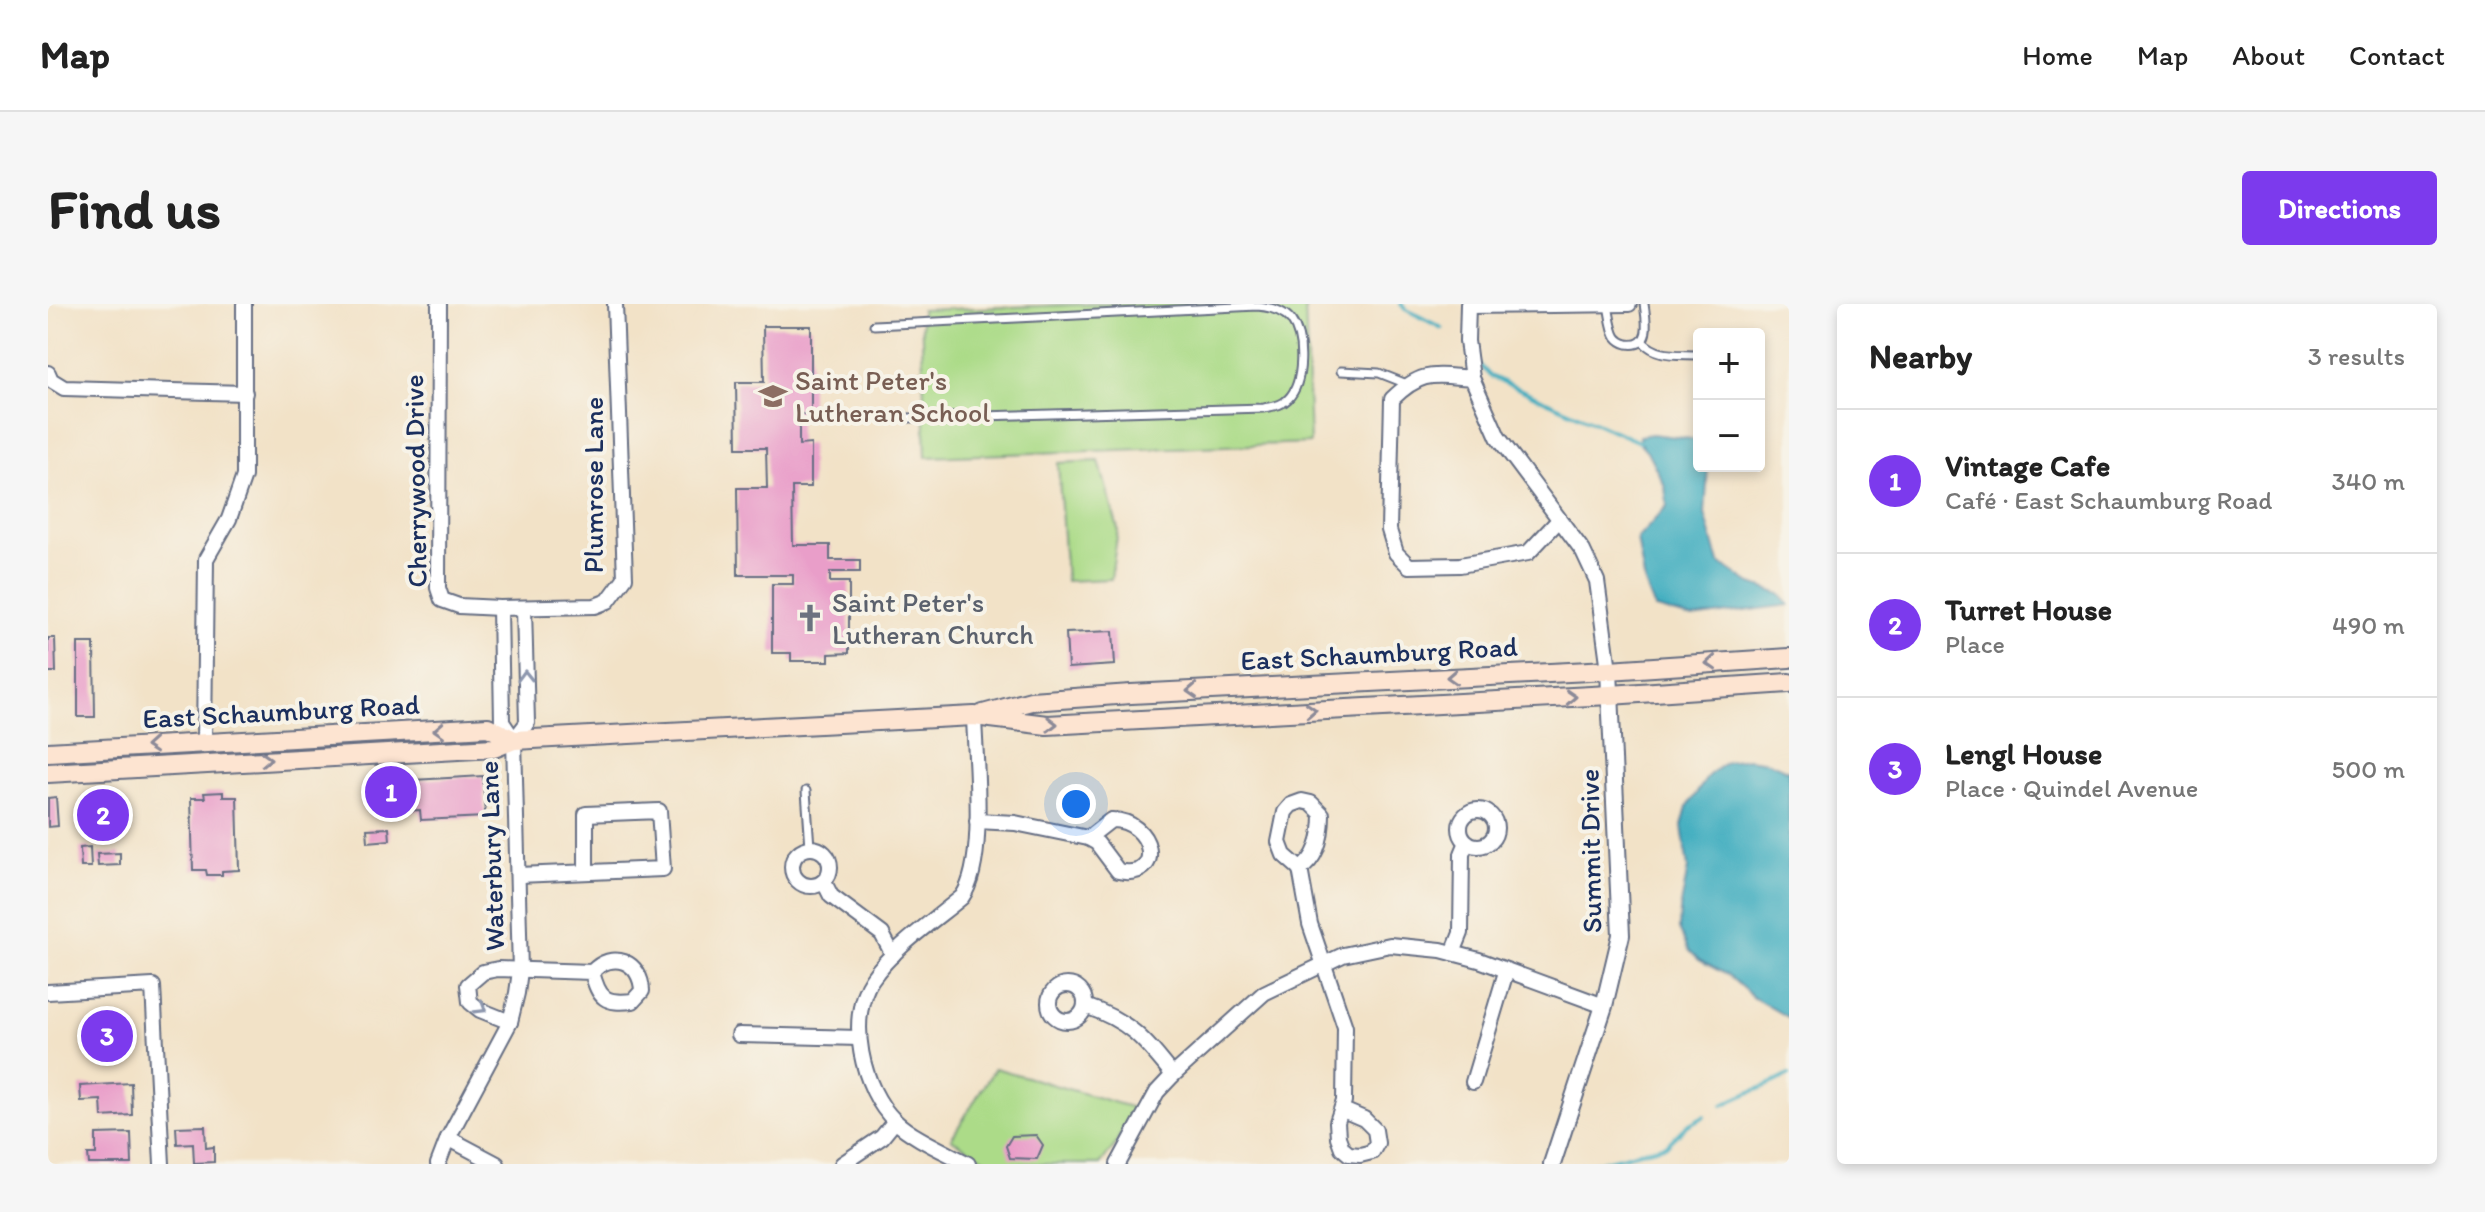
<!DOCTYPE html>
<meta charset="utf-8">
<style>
:root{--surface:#fff;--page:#f6f6f6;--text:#222;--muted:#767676;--line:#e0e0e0;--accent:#7c3aed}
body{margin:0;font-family:Itim,sans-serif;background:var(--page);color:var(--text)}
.controls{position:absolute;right:24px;top:24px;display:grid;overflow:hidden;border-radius:8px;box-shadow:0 4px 12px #0003}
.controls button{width:72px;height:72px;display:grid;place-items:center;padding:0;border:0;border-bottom:2px solid var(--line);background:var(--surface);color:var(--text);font:40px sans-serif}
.you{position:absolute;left:1028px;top:500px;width:28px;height:28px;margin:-20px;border:6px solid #fff;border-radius:50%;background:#1a73e8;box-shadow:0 0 0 12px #1a73e833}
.badge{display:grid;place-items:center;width:52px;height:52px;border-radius:50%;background:var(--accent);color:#fff;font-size:26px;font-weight:700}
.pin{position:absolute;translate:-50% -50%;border:4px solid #fff;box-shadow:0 2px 8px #0006}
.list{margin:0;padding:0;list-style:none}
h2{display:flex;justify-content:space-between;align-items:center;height:104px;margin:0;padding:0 32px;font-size:34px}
h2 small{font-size:26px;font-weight:400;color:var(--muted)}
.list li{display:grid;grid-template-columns:52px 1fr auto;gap:24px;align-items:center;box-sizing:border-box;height:144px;padding:0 32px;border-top:2px solid var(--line)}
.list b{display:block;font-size:30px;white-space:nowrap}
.list p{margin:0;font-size:26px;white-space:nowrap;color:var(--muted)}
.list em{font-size:26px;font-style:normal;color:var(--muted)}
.map{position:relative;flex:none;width:1741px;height:860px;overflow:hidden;border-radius:8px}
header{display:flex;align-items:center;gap:48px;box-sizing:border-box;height:112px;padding:0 40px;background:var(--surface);border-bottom:2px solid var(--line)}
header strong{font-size:38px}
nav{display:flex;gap:44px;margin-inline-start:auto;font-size:28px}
.intro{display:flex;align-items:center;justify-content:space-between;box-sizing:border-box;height:192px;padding:0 48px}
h1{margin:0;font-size:56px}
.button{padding:20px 36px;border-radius:8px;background:var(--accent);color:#fff;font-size:28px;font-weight:700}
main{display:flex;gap:48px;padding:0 48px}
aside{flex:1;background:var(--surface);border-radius:8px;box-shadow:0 4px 12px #0003}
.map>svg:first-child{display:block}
.green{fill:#acdb88;stroke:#648573;stroke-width:2}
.water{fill:#41adc0;stroke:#2e6e8f;stroke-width:2}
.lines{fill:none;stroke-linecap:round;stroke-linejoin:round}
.stream{stroke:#41adc0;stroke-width:4}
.building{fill:#e99ec9}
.service-casing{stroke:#666e83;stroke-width:11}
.minor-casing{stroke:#666e83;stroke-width:18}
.tertiary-casing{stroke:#666e83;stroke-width:20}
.secondary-casing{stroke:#666e83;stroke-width:22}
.service{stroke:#fff;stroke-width:7}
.minor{stroke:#fff;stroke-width:14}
.tertiary{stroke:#fff;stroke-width:16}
.secondary{stroke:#fde4d1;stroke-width:18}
.oneway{stroke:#8c8a98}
.oneway2{stroke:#8d97ae}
.labels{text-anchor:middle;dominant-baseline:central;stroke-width:8;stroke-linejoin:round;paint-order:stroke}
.education-label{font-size:28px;fill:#785e54;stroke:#f7f3e8;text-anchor:start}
.street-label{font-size:28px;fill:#1b2f5e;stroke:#f7f3e8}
.worship-label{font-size:28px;fill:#5b616d;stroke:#f7f3e8;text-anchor:start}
</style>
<header>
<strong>Map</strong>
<nav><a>Home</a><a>Map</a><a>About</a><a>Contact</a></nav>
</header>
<div class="intro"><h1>Find us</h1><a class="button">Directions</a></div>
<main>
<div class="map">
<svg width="1741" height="860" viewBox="0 0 1741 860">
<rect width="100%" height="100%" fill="#f7f3e8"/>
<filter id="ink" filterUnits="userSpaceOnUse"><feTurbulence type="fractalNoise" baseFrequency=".0125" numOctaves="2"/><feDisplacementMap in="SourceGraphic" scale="16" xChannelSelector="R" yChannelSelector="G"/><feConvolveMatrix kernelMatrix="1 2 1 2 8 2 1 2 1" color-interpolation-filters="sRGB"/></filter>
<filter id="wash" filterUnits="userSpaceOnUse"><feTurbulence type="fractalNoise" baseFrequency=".006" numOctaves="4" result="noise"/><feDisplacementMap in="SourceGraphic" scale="32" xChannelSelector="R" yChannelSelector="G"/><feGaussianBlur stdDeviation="1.8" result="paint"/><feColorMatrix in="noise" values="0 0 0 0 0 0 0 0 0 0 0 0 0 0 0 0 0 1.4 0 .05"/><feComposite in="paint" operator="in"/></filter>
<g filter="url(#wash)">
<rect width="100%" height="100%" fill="#f2e2c7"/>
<g class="green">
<path d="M1051,0h206l5,139 -384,14 -5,-147z"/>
<path d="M1051,157l19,68 -7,50 -45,2 -8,-118z"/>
<path d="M947,764l139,40 -20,39 -14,17h-106l-43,-25z"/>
</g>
<g class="water">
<path d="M1604,130l40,5 7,5v22h9l-3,48 14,49 30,20 31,11 9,11 -97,13 -37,-9 -10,-25 -8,-45 30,-33 -2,-20 -18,-35 -8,-9v-6z"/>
<path d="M1699,455l22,3 20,9v247l-35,-20 -25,-22 -30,-16 -11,-11 -9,-20 1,-19 8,-42 -6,-42 5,-19 22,-32 17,-13z"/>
</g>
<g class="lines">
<g class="stream">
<path d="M1353,0l4,5 37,19"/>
<path d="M1432,61l10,11 149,66"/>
<path d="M1675,801c22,-12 45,-18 66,-30"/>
<path d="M1545,860l74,-19 19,-19 18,-10"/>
</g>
</g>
<g id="blocks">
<g class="building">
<path d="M715,22h48v88h-12v31l12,-1v43h-19l1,58h37v15h30v12h-30v10h19v71l-20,1v7h-38v-8h-19v-69h21v-9h-55l-1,-87h30l-1,-40h-29l-1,-66h28z"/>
<path d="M1065,327l2,34 -47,3 -2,-35z"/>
<path d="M0,334h7l1,34h-8z"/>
<path d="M30,339h16l1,74h-17z"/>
<path d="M435,472l2,41 -64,3 -1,-10 -17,1 -1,-7 -23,1 -1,-23z"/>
<path d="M65,488l4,7v29l-26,1 -1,-33z"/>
<path d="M175,488v5h14l2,73 -17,1v4h-15l-1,-5h-13l-2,-72h14l-1,-5z"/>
<path d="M8,493l2,29 -10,1v-29z"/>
<path d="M341,524l1,12 -22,2 -1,-13z"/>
<path d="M42,543l1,20h-10l-1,-19z"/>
<path d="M72,549v12l-22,1 -1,-12z"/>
<path d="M73,722l1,18 -28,2 -2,-18z"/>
<path d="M83,779l1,32 -30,2 -1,-17 -20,1 -1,-15z"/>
<path d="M157,822l1,22 8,-1v15l-20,1 -1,-20 -16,1 -1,-17z"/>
<path d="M83,829l1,31h-43l-1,-10h8v-20z"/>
<path d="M988,831l7,10 -6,14 -27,-1 -4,-12 6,-10z"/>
</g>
</g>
</g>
<g filter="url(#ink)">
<use href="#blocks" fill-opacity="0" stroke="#666e83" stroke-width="2"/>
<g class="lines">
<defs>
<g id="service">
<path d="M1560,1c2,9 3,24 8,32 3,4 7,6 11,7 26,4 19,-25 17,-40"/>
<path d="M826,21l383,-19c13,1 26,4 34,14 14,19 13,63 -3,79 -7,7 -15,7 -24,9l-356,10"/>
<path d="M1594,37c15,16 33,13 54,14"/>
<path d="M1293,67l38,2 28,11"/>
<path d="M758,487l4,56"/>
</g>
<g id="minor">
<path d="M391,0l-1,284 4,12 17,6 41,2 95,-2 13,-5 17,-23 -10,-274"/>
<path d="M1420,0l-1,37 5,37 26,59 85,114 14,30 12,89"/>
<path d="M1420,2l161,-2"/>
<path d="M0,69l3,7 13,8 181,5"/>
<path d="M1424,74c-39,-3 -50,-8 -80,21l-3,131 7,23 13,13 51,-1 68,-12 31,-33"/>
<path d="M466,436l13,-17 -3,-115"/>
<path d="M156,439l2,-184 23,-40 15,-43v-172"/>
<path d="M1254,497l9,2 11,11c0,20 -4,44 -22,55l-16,-14 -5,-13 6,-30 6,-7z"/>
<circle cx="1430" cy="524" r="18"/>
<path d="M1063,516c42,-1 56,61 7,51l-21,-28 -9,-5z"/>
<path d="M929,517l38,2 73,15"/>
<circle cx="763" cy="563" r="19"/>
<path d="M1252,565l10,55 35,103 -1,74 -7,21 1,15 4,11 7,6 11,1 12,-3 5,-9 -2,-13 -11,-11 -21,-9"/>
<path d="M470,571l145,-6 -4,-58 -73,3v58"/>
<path d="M776,578l7,14 51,38 11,21"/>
<path d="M1405,649l8,-20 1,-79 5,-12"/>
<circle cx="1019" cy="699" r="18"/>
<path d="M0,688l105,-6 9,178"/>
<path d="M1037,702c45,15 59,33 88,69"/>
<path d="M462,718l-30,-12 -10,-8 -2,-17 15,-13 15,-3 94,3c20,-22 49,-11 50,19l-9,10c-28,3 -34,-2 -41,-29"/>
<path d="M691,731l120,3"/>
<path d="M1425,778l33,-110"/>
<path d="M400,834l49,26"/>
<path d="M390,860l10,-26 62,-116 7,-29 3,-22 -6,-231 -12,-18 -2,-114"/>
<path d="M794,860l40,-27 13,-16"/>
<path d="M920,860c-22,-12 -55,-26 -73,-43 -33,-31 -49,-104 -23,-142 22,-32 60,-57 90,-82 25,-35 13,-136 12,-181"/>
<path d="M1070,860l39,-72 16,-17 91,-82 79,-38 47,-10 51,5 38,10 125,46"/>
</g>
<path id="tertiary" d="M1504,860l52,-158 17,-71 -12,-265"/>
<g id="secondary">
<path d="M935,410l48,-13 100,-7 478,-24 180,-12"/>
<path d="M0,448l440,-25 26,13"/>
<path d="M0,469l446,-25 20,-8 460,-24 73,9 563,-30 179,-12"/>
</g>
</defs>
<use href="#service" class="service-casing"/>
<use href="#minor" class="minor-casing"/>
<use href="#tertiary" class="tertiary-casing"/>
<use href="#secondary" class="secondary-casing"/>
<use href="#service" class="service"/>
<use href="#minor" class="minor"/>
<use href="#tertiary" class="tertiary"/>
<use href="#secondary" class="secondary"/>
</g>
<defs><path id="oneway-chevron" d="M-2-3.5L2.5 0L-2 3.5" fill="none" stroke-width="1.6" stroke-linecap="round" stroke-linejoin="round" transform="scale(2)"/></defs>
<g class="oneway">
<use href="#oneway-chevron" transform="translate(1663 359) rotate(176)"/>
<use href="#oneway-chevron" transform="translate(1404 373) rotate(177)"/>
<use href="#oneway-chevron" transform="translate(1144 387) rotate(177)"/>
<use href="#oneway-chevron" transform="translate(1523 393) rotate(-3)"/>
<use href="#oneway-chevron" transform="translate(1263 406) rotate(-3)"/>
<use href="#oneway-chevron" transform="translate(1004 420)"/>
<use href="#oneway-chevron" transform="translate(391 426) rotate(177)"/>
<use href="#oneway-chevron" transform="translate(103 442) rotate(176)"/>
<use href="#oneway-chevron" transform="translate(218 455) rotate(-3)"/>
</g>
<g class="oneway2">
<use href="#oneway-chevron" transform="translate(477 372) rotate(-91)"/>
<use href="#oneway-chevron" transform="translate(433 704) rotate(32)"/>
</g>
</g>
<defs>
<symbol id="school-bare" viewBox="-9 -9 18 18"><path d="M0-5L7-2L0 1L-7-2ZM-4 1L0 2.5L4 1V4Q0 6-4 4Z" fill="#8d6e63" stroke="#f7f3e8" stroke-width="2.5" paint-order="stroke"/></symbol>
<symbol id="church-bare" viewBox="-9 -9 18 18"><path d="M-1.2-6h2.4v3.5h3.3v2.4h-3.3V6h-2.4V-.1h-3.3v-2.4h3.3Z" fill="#6b7280" stroke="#f7f3e8" stroke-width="2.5" paint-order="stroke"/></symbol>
</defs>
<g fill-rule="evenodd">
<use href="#school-bare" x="705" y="72" width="40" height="40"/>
<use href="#church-bare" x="742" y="294" width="40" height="40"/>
</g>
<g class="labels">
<g class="education-label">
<text x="747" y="76">Saint Peter's<tspan x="747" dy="32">Lutheran School</tspan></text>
</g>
<g class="street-label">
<text transform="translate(367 177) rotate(-91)">Cherrywood Drive</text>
<text transform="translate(545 181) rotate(-90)">Plumrose Lane</text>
<text transform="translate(1331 349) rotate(-3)">East Schaumburg Road</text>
<text transform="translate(233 407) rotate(-3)">East Schaumburg Road</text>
<text transform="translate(1542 547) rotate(-91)">Summit Drive</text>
<text transform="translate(443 552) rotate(-92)">Waterbury Lane</text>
</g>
<g class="worship-label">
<text x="784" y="298">Saint Peter's<tspan x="784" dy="32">Lutheran Church</tspan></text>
</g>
</g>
</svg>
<div class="controls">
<button>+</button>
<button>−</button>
</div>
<div class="you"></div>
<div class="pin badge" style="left:343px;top:488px">1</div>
<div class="pin badge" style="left:55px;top:511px">2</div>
<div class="pin badge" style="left:59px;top:732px">3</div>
</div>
<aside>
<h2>Nearby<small>3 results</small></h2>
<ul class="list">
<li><span class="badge">1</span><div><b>Vintage Cafe</b><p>Café · East Schaumburg Road</p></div><em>340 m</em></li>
<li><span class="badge">2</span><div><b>Turret House</b><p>Place</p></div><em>490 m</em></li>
<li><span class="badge">3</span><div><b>Lengl House</b><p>Place · Quindel Avenue</p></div><em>500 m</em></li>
</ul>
</aside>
</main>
